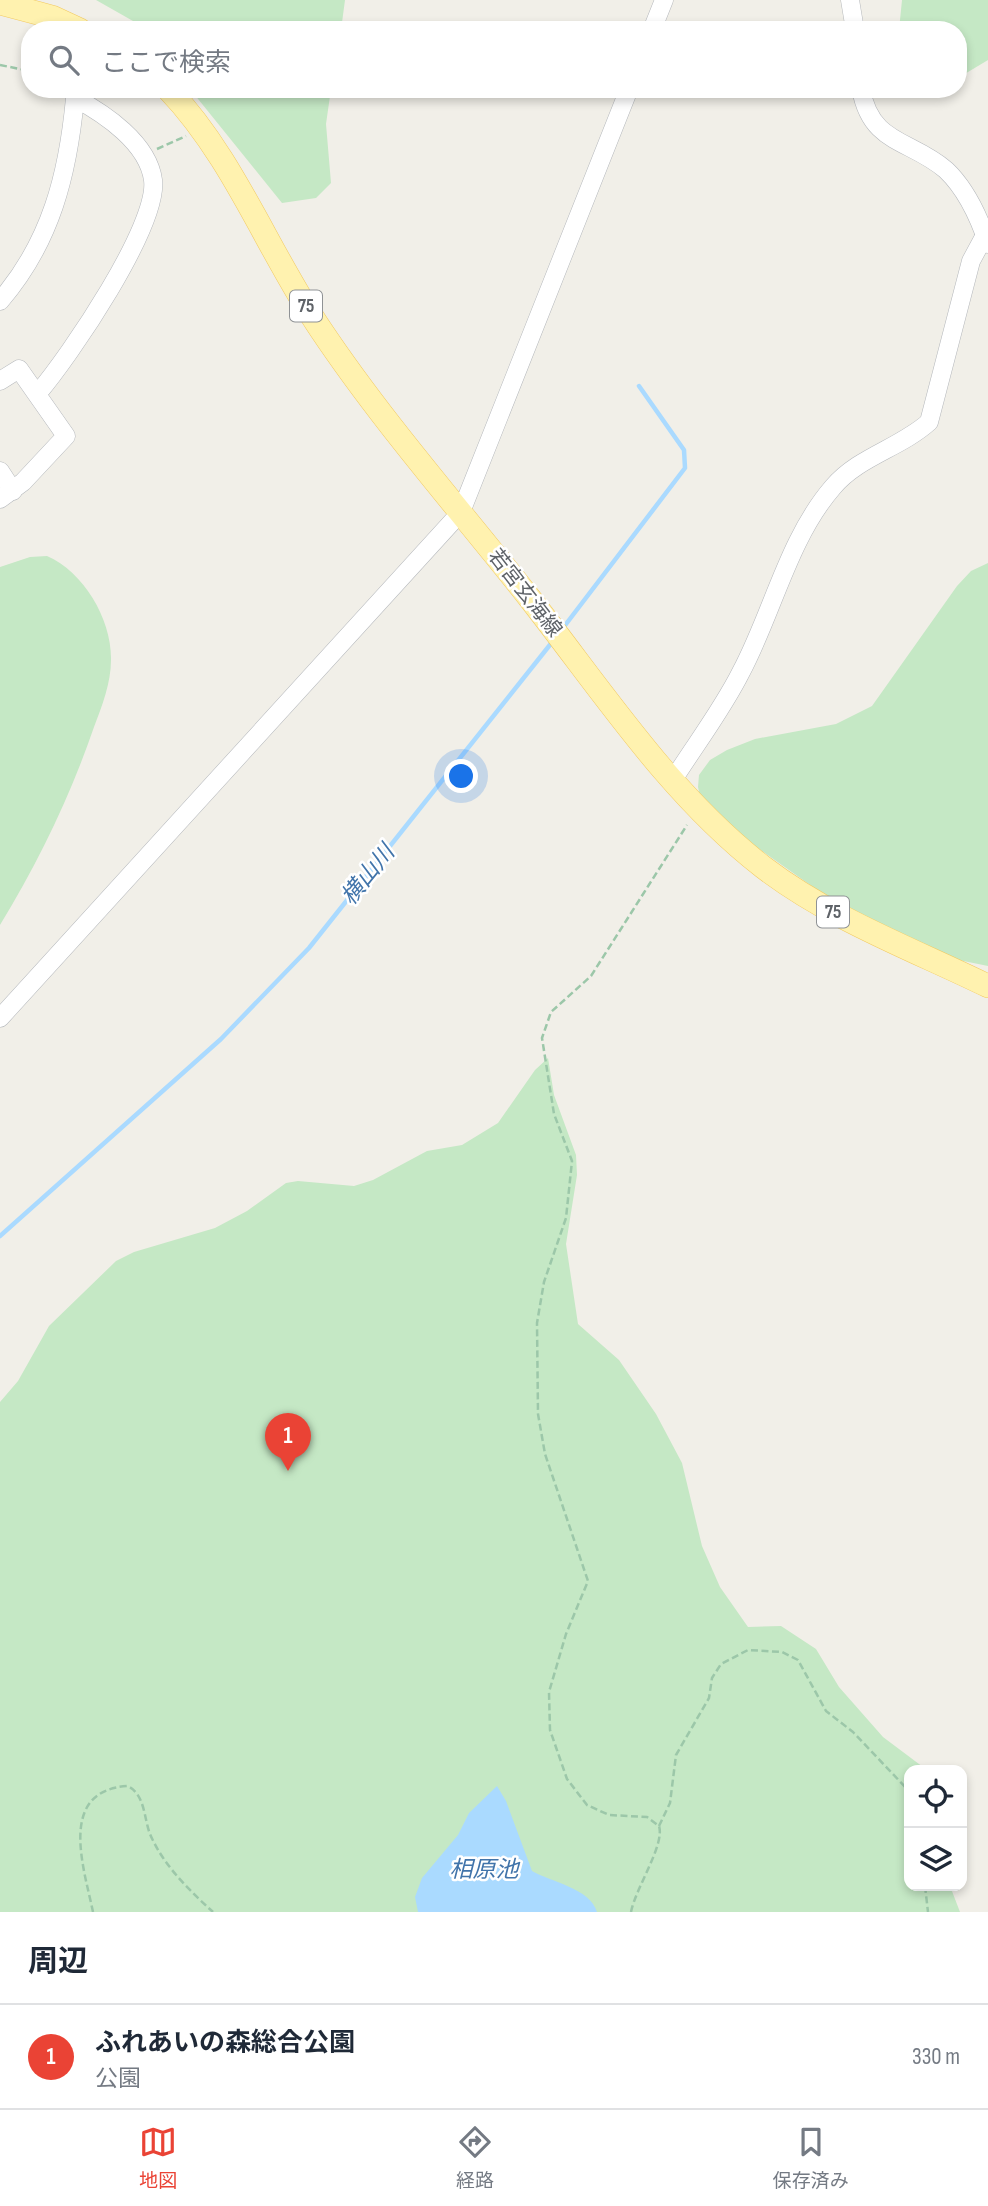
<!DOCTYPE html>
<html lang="ja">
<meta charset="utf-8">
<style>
:root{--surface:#fff;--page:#f6f6f7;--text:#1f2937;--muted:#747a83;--line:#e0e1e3;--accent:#ea4335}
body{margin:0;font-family:"Sofia Sans Condensed","Noto Sans JP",sans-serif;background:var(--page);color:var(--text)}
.controls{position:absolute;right:21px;bottom:21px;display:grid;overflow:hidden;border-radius:14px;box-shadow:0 4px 10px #0003}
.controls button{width:63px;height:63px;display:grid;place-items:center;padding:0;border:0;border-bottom:2px solid var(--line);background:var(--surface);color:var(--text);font:35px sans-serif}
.you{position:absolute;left:462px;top:777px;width:24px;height:24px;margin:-18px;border:5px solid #fff;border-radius:50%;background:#1a73e8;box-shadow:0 0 0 10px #1a73e833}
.badge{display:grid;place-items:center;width:46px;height:46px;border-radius:50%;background:var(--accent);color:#fff;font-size:23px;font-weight:700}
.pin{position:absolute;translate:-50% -58px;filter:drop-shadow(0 2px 4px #0008)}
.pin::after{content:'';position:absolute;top:37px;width:24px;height:21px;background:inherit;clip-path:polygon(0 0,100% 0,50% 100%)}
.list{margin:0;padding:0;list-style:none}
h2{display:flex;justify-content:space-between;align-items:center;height:91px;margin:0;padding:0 28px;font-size:30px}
h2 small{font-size:23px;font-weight:400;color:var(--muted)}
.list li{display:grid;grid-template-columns:46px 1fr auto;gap:21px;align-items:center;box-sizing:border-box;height:105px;padding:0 28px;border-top:2px solid var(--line)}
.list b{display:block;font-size:26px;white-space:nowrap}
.list p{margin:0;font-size:23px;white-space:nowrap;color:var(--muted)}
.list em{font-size:23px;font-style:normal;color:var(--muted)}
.icon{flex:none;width:38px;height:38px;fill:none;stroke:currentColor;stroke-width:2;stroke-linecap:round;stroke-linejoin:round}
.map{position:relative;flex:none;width:988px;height:1912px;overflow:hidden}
.search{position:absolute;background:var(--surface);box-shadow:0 4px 10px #0003;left:21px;right:21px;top:21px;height:77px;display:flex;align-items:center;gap:18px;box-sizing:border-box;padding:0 24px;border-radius:28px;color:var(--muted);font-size:26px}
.sheet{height:196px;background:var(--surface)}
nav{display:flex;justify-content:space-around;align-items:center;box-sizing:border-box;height:98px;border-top:2px solid var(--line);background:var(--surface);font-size:19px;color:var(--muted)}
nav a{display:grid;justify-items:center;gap:4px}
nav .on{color:var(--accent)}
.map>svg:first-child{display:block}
.green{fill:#c5e8c5}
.water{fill:#aadaff}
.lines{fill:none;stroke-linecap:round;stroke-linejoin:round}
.stream{stroke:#aadaff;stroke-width:4.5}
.minor-casing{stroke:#b5b8bc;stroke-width:19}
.major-casing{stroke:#f2c960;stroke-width:24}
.path{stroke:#9cc7a9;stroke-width:2.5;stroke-dasharray:7 3.5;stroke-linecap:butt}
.minor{stroke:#fff;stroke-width:18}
.major{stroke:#fff2af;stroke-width:23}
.labels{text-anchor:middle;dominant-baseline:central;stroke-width:5;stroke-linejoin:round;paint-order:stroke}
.shield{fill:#fff;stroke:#8f9295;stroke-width:2}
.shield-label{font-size:19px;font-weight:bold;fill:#5f6368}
.street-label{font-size:21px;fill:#5f6368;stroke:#fff}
.water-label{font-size:23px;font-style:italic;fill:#4174aa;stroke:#fff}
</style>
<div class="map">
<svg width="988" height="1912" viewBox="0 0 988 1912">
<rect width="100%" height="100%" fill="#f1efe8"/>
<g class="green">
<path d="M96,0h249l-4,30h-201l-7,-9z"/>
<path d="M902,0h86v60l-30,18v-48h-59z"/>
<path d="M190,89h141l-5,35 5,59 -15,15 -34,5z"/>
<path d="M47,556c37,16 65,64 64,104 0,23 -9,46 -17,67 -24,70 -56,136 -94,198v-358l30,-10z"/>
<path d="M988,563v403l-49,-10 -89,-43 -112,-79 -37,-33 -3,-14 1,-12 11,-15 17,-10 28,-11 81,-15 36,-18 85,-120 14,-15z"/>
<path d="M548,1058l6,37 22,60 1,20 -11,69 12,80 41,36 37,54 26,49 20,83 18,41 28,40 33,-1 35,23 23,38 44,50 44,33h-18v116h41l10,26h-960v-510l18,-21 31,-55 67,-65 18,-9 81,-24 32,-17 39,-28 12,-2 56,5 19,-6 54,-29 35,-6 36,-22 37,-53z"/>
</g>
<path class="water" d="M497,1786l9,15 26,70c19,11 58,17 65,41h-179l-3,-15 7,-19 36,-43 11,-22z"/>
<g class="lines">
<g class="stream">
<path d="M563,628l122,-160 -1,-18 -45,-64"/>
<path d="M0,1236l221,-197 88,-91 244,-307"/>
</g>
<defs>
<g id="minor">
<path d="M850,0l5,30"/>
<path d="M652,30l12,-30"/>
<path d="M861,89c10,56 49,50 85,81 21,20 33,47 42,74"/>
<path d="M0,301c51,-59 68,-127 75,-203 30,16 73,45 78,82 6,45 -84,177 -115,213"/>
<path d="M0,381l19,-12 47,67 -43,46 -23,17"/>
<path d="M0,471l13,20"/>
<path d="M673,780c22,-35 49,-70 68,-108 32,-60 47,-133 92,-185 25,-30 67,-39 96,-65l42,-161 14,-26"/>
<path d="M0,1018l461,-506 168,-423"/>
</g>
<g id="major">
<path d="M0,3l52,14 28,13"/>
<path d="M168,89c66,69 100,163 153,241 63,94 140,181 210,270 72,92 139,195 232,267 68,52 149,82 225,119"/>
</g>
</defs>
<use href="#minor" class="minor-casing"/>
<use href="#major" class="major-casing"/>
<g class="path">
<path d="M0,65l30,6"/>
<path d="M157,149l29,-13"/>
<path d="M659,1826l11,-23 6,-48 33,-57 3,-20 9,-14 27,-14 34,2 16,8 28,51 27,21 56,59"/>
<path d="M925,1886l3,26"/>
<path d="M93,1912c-9,-44 -36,-121 34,-126 18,7 17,33 23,48 13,31 39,56 63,78"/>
<path d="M631,1912c5,-25 34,-67 28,-86l-12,-9 -38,-2 -22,-10 -20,-26 -17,-49 -1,-38 17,-58 22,-53 -43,-127 -7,-40 -1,-91 7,-41 22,-64 6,-57 -18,-47 -12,-76 9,-26 40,-36 96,-151"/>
</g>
<use href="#minor" class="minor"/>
<use href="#major" class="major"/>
</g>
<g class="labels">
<g class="shield">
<rect x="290" y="290.5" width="32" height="31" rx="5"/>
<rect x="817" y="896.5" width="32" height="31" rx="5"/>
</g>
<g class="shield-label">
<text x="306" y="306">75</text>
<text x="833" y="912">75</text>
</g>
<g class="street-label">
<text transform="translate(525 593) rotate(52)">若宮玄海線</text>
</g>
<g class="water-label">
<text transform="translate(368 875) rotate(-51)">横山川</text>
<text x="484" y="1870">相原池</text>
</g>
</g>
</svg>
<div class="controls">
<button><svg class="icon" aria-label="locate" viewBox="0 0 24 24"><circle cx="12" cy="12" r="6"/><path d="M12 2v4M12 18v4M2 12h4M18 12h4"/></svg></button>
<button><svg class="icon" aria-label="layers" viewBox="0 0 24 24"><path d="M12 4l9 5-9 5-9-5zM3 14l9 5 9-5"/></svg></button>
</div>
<div class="you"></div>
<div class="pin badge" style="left:288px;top:1471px">1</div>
<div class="search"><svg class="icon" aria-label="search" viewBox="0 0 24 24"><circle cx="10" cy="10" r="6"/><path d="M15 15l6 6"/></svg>ここで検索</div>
</div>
<section class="sheet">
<h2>周辺<small></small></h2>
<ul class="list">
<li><span class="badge">1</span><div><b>ふれあいの森総合公園</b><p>公園</p></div><em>330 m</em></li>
</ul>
</section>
<nav>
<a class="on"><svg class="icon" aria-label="map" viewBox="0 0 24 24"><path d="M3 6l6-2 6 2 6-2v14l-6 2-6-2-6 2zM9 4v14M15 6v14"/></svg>地図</a>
<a><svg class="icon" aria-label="directions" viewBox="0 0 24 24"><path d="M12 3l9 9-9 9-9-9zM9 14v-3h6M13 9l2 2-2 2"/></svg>経路</a>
<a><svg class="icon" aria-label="saved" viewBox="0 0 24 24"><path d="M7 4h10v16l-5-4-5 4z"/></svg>保存済み</a>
</nav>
